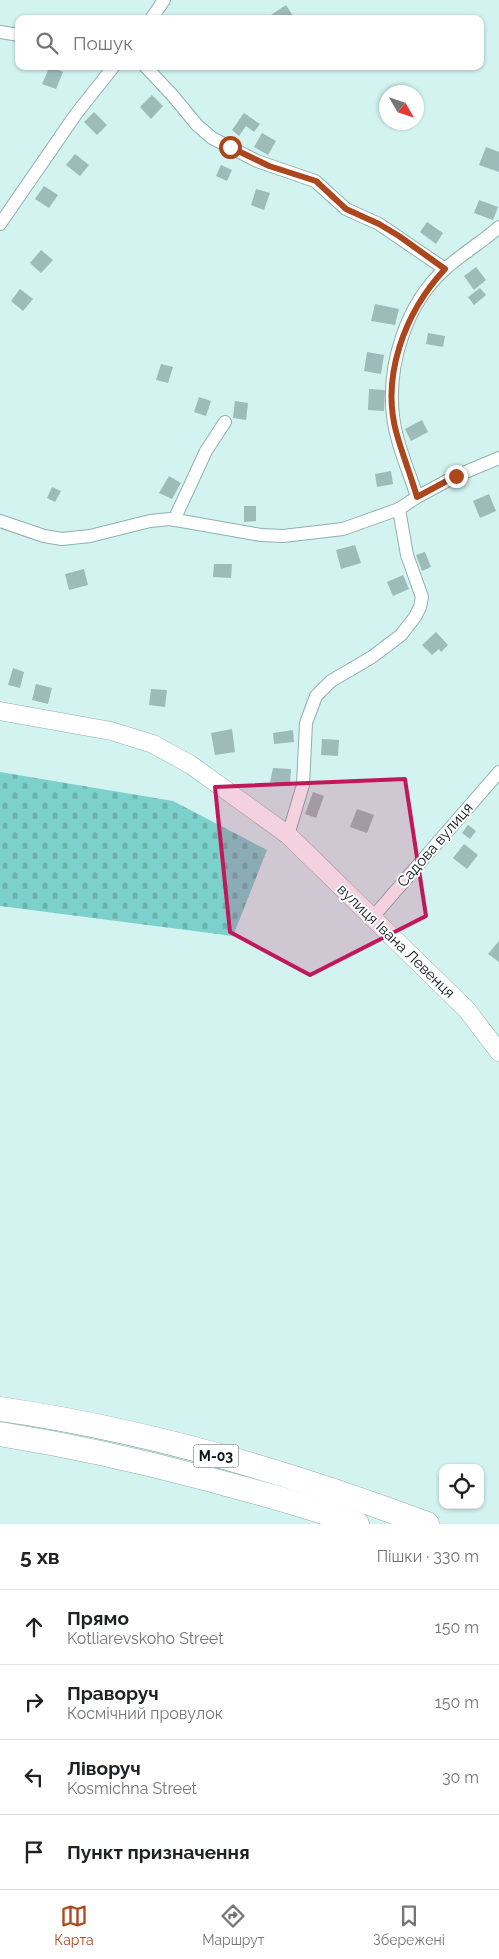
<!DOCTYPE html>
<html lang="uk">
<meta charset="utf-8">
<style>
:root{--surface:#fff;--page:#f2f2f2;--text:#202124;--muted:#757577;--line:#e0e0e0;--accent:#ac461d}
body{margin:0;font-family:Raleway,sans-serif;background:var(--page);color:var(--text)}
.controls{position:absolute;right:15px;bottom:15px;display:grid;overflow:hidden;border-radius:10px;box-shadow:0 1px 4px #0004}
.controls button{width:45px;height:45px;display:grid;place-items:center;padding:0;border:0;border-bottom:1px solid var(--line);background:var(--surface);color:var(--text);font:25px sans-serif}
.compass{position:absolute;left:379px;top:85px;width:45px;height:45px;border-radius:50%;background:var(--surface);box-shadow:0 1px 4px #0004;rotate:129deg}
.stop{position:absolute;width:15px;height:15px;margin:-11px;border:4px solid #ac461d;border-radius:50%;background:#fff}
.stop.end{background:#ac461d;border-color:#fff;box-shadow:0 1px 5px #0008}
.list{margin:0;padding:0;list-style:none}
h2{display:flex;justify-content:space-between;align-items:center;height:65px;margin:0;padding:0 20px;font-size:21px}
h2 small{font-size:16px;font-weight:400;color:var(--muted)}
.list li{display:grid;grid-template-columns:32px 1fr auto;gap:15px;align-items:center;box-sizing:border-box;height:75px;padding:0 20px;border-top:1px solid var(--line)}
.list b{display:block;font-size:19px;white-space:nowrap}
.list p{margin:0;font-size:16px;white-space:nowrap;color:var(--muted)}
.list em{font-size:16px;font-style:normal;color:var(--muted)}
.icon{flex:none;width:28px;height:28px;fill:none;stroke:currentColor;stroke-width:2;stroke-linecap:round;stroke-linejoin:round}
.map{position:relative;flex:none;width:499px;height:1524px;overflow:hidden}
.search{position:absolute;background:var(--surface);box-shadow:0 1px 4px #0004;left:15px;right:15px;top:15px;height:55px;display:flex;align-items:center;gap:12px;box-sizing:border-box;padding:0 18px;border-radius:10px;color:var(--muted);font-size:19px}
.sheet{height:365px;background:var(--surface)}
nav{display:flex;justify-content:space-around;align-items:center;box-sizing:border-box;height:70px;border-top:1px solid var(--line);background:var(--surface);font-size:14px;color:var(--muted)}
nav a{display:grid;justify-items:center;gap:2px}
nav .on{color:var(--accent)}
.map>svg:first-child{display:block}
.cemetery{fill:url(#cemetery-stones)}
.building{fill:#9cbbb9}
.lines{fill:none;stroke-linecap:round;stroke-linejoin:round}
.street-casing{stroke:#90afad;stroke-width:14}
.secondary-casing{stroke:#90afad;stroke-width:19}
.highway-casing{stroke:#90afad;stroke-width:25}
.street{stroke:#fff;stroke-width:12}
.secondary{stroke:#fff;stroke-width:18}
.highway{stroke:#fff;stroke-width:24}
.route{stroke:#ac461d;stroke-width:6}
.marked{fill:#c2185b;fill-opacity:0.2;stroke:#c2185b;stroke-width:4;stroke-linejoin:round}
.labels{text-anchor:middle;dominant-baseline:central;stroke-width:4;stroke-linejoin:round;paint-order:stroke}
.shield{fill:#fff;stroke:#545c5b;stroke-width:1}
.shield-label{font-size:14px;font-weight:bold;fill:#0a1615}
.street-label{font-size:15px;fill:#0a1615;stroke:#fff}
</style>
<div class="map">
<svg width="499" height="1524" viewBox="0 0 499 1524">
<defs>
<pattern id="cemetery-stones" width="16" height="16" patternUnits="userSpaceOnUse" patternTransform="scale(1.25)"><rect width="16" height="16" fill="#7dd1cc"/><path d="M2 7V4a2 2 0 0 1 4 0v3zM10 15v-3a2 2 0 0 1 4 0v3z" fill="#6bb3ae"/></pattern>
</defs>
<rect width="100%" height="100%" fill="#d2f3f0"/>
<path class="cemetery" d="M0,772l173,29 94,49 -34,86 -233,-30z"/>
<g class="building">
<path d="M286,5l9,14h-25l-2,-2z"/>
<path d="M50,66l13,6 -7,17 -14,-5z"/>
<path d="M152,95l11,11 -12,13 -11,-12z"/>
<path d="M94,112l13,13 -10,10 -13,-13z"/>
<path d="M244,113l16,11 -6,8 -8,-6 -7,10 -7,-6z"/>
<path d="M262,133l14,8 -8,14 -14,-8z"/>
<path d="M486,147l13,5v20l-20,-7z"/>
<path d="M75,154l14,11 -9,11 -14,-11z"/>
<path d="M221,165l11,5 -5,11 -11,-5z"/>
<path d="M44,186l14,9 -9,13 -14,-9z"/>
<path d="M256,189l14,4 -6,17 -13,-5z"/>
<path d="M479,200l19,7 -5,13 -19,-7z"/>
<path d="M427,222l16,11 -7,11 -16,-12z"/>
<path d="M41,250l12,10 -12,13 -11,-10z"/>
<path d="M476,267l10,13 -12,10 -10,-14z"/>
<path d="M480,288l6,7 -12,10 -6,-8z"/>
<path d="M20,289l13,10 -10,12 -12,-10z"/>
<path d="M375,304l24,5 -4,16 -24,-4z"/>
<path d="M428,333l17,3 -2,11 -17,-3z"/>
<path d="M367,352l17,3 -3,19 -17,-3z"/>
<path d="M161,364l12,3 -5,16 -12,-3z"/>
<path d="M369,389l16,1 -1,21 -16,-1z"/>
<path d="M199,397l12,4 -5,15 -12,-4z"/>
<path d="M235,401l13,2 -2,17 -13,-2z"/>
<path d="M422,420l6,12 -17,9 -6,-12z"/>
<path d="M391,471l2,13 -16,3 -2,-13z"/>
<path d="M169,476l12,7 -9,16 -13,-6z"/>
<path d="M52,487l9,4 -6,11 -8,-4z"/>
<path d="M489,494l7,17 -16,7 -7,-17z"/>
<path d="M244,506h12v15l-12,1z"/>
<path d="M355,545l6,18 -20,6 -5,-19z"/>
<path d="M425,552l6,15 -9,4 -6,-16z"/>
<path d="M214,564h18l-1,14 -18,-1z"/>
<path d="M84,569l4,16 -19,5 -4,-16z"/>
<path d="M403,575l6,14 -16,7 -6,-14z"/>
<path d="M436,632l12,13 -7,7 -2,-3 -7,6 -10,-10z"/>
<path d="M13,668l11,4 -4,16 -12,-3z"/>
<path d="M36,684l16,4 -4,16 -16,-4z"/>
<path d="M151,689l16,1 -2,17 -16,-2z"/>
<path d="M232,729l3,23 -20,3 -4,-22z"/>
<path d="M293,730l1,12 -20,2 -1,-11z"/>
<path d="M322,739l17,1 -1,16 -17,-1z"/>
<path d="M273,768l18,1 -1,16 -20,-3z"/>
<path d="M313,792l11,4 -8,22 -11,-4z"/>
<path d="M357,809l17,6 -7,18 -17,-6z"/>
<path d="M468,825l8,6 -6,8 -8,-6z"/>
<path d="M464,844l14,11 -11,14 -14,-11z"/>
<path d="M499,941v21l-11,-8z"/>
</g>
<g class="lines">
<defs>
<g id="street">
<path d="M151,19l13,-19"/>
<path d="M0,32l19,3"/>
<path d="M145,66l28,30 24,29 15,13 45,23 58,20 31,28 33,15 66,45"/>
<path d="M0,224l76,-110 38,-48"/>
<path d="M417,497c-8,-26 -21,-54 -24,-81 -6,-51 13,-112 52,-147 17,-15 37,-27 54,-42"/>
<path d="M174,520l32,-69 19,-29"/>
<path d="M0,521l44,15 18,3 28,-3 60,-15 20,-2 91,16 22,1 60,-7 56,-20 18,-12 39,-21 43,-18"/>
<path d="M288,835l15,-50 3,-62 10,-27 15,-15 41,-24 29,-22 14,-18 5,-10 2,-10 -15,-42 -8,-46"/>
<path d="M372,918l127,-146"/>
</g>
<path id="secondary" d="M0,711l111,20 42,13 38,21 97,70 179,175 32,42"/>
<g id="highway">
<path d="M0,1409c146,21 289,63 427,115"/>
<path d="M0,1434c69,11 137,26 204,44 52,14 103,27 153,46"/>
</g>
</defs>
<use href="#street" class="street-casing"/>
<use href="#secondary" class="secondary-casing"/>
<use href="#highway" class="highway-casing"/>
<use href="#street" class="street"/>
<use href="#secondary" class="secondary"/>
<use href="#highway" class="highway"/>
</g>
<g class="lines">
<path class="route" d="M230,147l39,19 47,15 30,28 33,15 20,12 46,33c-40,43 -65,108 -48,166 6,21 14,41 20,62l39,-21"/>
</g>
<path class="marked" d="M405,779l21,137 -116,59 -80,-43 -15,-145z"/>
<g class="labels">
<rect class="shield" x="193.5" y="1444.5" width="45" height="23" rx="4"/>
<g class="shield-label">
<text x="216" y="1456">М-03</text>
</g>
<g class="street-label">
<text transform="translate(435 845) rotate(-49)">Садова вулиця</text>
<text transform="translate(396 941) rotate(44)">вулиця Івана Левенця</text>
</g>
</g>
</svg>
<div class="controls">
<button><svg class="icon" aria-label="locate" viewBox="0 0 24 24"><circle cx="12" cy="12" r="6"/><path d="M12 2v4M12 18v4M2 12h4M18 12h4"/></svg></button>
</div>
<svg class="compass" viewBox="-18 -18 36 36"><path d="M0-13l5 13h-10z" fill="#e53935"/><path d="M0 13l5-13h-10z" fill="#757577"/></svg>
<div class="stop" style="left:230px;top:147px"></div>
<div class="stop end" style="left:456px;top:476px"></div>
<div class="search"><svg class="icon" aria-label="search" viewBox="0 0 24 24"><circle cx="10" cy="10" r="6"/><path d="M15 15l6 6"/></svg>Пошук</div>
</div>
<section class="sheet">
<h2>5 хв<small>Пішки · 330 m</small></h2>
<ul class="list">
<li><svg class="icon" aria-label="ahead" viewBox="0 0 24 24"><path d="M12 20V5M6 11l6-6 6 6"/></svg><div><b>Прямо</b><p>Kotliarevskoho Street</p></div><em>150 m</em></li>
<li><svg class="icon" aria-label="right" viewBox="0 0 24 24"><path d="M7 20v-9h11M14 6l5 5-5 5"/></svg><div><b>Праворуч</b><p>Космічний провулок</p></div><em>150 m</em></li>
<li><svg class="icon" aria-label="left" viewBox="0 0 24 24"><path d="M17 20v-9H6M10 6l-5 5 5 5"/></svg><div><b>Ліворуч</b><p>Kosmichna Street</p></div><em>30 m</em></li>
<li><svg class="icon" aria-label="arrive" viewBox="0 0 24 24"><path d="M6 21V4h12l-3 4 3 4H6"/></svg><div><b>Пункт призначення</b></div></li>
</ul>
</section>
<nav>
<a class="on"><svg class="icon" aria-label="map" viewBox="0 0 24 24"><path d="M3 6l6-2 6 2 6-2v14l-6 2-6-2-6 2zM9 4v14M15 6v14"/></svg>Карта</a>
<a><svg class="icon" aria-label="directions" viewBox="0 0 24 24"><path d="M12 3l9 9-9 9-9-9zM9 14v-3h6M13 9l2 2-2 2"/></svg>Маршрут</a>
<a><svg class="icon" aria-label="saved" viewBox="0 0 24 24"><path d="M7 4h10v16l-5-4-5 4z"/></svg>Збережені</a>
</nav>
